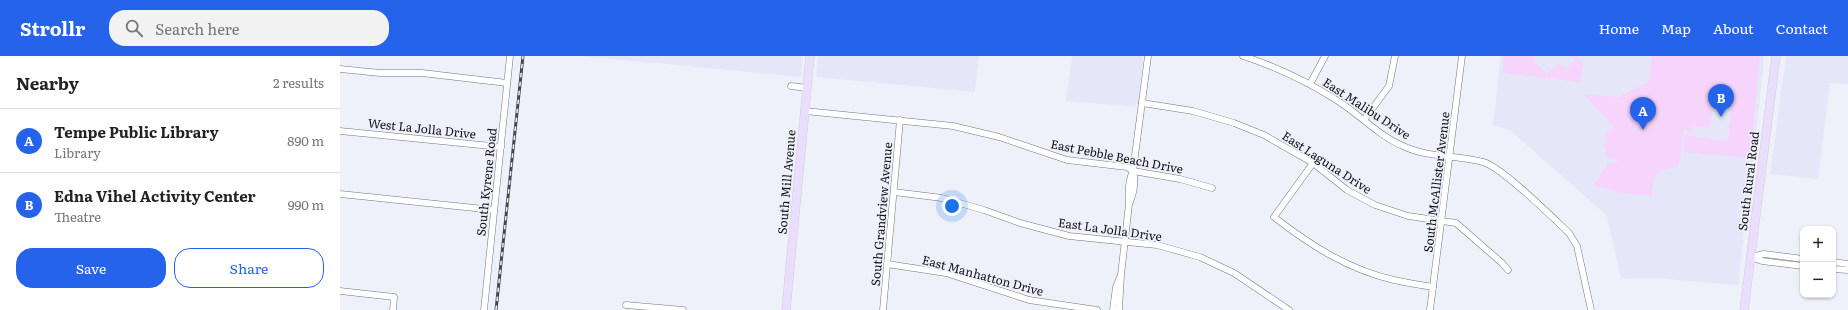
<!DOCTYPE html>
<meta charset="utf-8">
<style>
:root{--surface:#fff;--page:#f2f2f2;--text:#222;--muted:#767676;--line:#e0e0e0;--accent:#2563eb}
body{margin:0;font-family:Literata,serif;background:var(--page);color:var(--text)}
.controls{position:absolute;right:12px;bottom:12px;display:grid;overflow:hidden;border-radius:8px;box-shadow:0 1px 3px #0004}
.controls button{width:36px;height:36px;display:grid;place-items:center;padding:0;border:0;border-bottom:1px solid var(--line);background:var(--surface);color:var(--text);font:20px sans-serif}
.you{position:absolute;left:612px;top:150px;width:14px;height:14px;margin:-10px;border:3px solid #fff;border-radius:50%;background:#1a73e8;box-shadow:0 0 0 6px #1a73e833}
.badge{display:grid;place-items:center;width:26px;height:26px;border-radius:50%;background:var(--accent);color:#fff;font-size:13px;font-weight:700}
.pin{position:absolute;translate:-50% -33px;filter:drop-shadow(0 1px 2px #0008)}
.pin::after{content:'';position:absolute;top:21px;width:14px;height:12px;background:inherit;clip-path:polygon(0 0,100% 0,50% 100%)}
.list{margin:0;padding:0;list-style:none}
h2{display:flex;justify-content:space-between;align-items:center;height:52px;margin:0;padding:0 16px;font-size:17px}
h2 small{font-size:13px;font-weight:400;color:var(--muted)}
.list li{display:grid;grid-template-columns:26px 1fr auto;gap:12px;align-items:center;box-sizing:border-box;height:64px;padding:0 16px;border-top:1px solid var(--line)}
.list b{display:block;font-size:15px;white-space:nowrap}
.list p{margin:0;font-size:13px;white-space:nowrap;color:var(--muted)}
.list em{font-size:13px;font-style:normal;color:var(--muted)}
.actions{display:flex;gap:8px;padding:12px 16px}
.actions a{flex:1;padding:9px 0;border:1px solid var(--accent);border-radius:16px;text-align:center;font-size:14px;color:var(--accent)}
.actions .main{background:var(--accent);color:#fff}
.icon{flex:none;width:22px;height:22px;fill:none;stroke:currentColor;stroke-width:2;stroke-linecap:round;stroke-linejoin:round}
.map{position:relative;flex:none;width:1508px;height:254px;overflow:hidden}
header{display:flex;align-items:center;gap:24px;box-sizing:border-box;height:56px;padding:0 20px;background:var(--accent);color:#fff}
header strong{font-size:19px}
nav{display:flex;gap:22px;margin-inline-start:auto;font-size:14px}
.search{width:280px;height:36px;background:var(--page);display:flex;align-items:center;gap:10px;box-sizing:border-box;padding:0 14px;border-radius:16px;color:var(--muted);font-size:15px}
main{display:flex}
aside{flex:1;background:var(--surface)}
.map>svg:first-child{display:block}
.built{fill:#e5e7f9}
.green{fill:#f6d4fc}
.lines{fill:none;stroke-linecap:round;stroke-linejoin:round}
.minor-casing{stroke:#74757e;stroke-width:7}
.major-casing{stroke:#d0d0d0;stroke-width:9}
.minor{stroke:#fff;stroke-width:6}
.major{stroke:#e9dffd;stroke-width:8}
.rail-casing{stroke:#46474c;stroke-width:3}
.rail{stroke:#eef0fa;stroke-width:1.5;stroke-dasharray:4.5;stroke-linecap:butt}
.labels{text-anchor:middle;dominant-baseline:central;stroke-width:3.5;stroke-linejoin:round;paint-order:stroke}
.street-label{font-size:12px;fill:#121316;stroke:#eef0fa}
</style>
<header>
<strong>Strollr</strong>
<div class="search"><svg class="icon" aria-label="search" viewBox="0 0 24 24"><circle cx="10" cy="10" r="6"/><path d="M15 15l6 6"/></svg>Search here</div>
<nav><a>Home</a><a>Map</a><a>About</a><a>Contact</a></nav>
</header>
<main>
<aside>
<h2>Nearby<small>2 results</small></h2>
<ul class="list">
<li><span class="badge">A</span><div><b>Tempe Public Library</b><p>Library</p></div><em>890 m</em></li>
<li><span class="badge">B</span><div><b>Edna Vihel Activity Center</b><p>Theatre</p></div><em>990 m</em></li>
</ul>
<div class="actions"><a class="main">Save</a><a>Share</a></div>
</aside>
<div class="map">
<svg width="1508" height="254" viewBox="0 0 1508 254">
<rect width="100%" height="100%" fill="#eef0fa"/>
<g class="built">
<path d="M241,0h222l-2,21z"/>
<path d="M478,0h161l-4,36 -159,-15z"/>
<path d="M732,0h71l-4,45 -4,6 -69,-6z"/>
<path d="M1161,0h262v16l-25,213 -85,-7 -32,1 -14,-63 -97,-86 -17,-4z"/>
<path d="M1446,0h62v28l-18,-1 -12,96 -48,-5z"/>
</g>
<g class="green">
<path d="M1163,0h30l2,2 -2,3 14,13 11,-10 8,5 9,-8 -4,-5h6l6,7 -3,19 -77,-9z"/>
<path d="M1312,0h108l-10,102 -67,-6 2,-17 39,6 4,-1 3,-32 -18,-2 -3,22 -18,-2 -1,9 -7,-7 -5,39c-23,2 -25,6 -27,29l-32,-3 -27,-8 15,-21 10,-2 -4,-4 -3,2 -6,-8 2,-2 -4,-5 5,-5 -2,-2v-4l8,-7 -31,-33 35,3 31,-15z"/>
</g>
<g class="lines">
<defs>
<g id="minor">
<path d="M903,0c34,11 65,26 95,45 22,14 41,35 65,45 25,12 54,9 80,16 19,5 69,55 86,71l8,13 14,64"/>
<path d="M0,13l40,4h42l85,10"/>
<path d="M970,28l15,-28"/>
<path d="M451,30l16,2"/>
<path d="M802,47l51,8 41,12 30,12 49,28 34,27 28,15 33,11 48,7 46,40 6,7"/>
<path d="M465,55l148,15 46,11 68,23 60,7 6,4 47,8 32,9"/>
<path d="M1024,64l25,-34 6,-30"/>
<path d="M0,75l161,16"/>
<path d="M973,107l-39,54c36,28 75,53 120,63 13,3 26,5 39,7"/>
<path d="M554,136l48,6 42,12 36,13 49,13 88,9 43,12 34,16 55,37"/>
<path d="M0,138l154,16"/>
<path d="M790,146c4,-10 6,-20 3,-31"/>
<path d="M1410,201l12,4 41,5"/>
<path d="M1411,201l13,-3 39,5"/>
<path d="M1493,206l15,2"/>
<path d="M547,208l59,9 83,27 68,10"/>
<path d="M1493,213l15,1"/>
<path d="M0,235l54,6 -1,13"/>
<path d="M286,249l57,5"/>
<path d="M144,254l26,-254"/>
<path d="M543,254l17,-190"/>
<path d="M773,254l3,-23 4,-10"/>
<path d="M779,254l2,-35 8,-71c-1,-12 -1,-23 4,-33l15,-115"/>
<path d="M1090,254l32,-254"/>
</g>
<g id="major">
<path d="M446,254l24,-254"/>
<path d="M1404,254l32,-254"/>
</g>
</defs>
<use href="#minor" class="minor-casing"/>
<use href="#major" class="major-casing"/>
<use href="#minor" class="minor"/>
<use href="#major" class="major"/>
<defs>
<path id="rail" d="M156,254l27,-254"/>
</defs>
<use href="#rail" class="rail-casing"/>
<use href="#rail" class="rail"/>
</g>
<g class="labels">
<g class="street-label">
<text transform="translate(1027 52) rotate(33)">East Malibu Drive</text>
<text transform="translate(82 72) rotate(6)">West La Jolla Drive</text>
<text transform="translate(777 100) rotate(11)">East Pebble Beach Drive</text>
<text transform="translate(987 106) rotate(33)">East Laguna Drive</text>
<text transform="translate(1408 125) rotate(-83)">South Rural Road</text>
<text transform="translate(146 126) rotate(-84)">South Kyrene Road</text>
<text transform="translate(446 126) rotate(-85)">South Mill Avenue</text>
<text transform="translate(1096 126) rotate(-83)">South McAllister Avenue</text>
<text transform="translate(541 158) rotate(-85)">South Grandview Avenue</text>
<text transform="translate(770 173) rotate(8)">East La Jolla Drive</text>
<text transform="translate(643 219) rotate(15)">East Manhatton Drive</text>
</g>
</g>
</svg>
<div class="controls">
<button>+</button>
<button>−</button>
</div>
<div class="you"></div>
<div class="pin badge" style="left:1303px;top:74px">A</div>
<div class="pin badge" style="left:1381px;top:61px">B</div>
</div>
</main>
